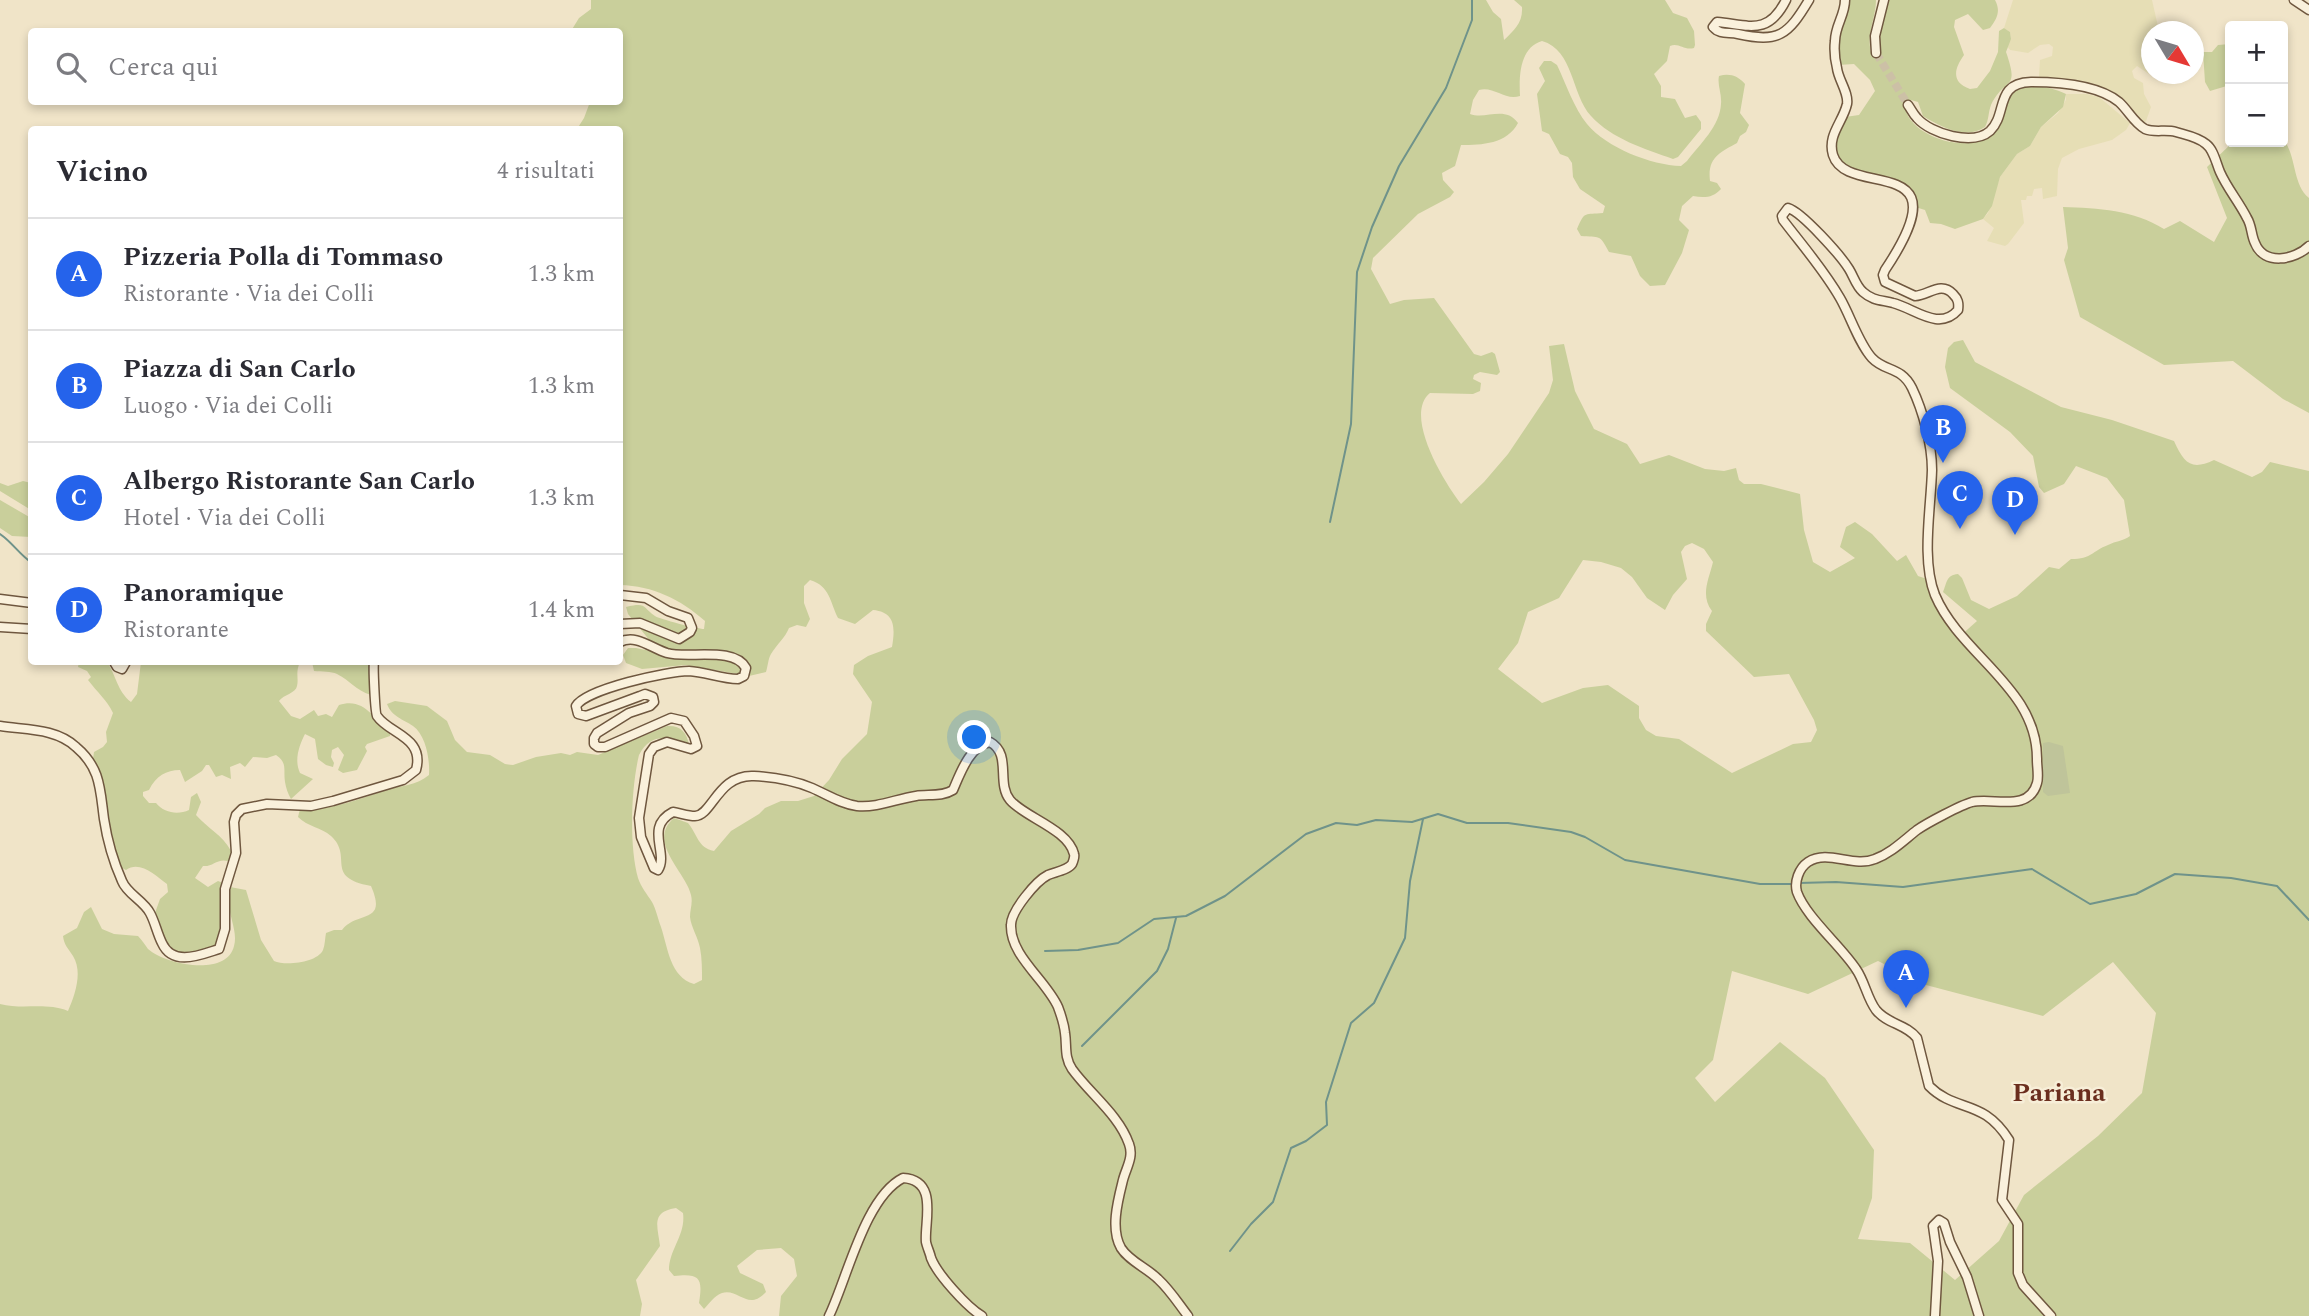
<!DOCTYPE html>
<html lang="it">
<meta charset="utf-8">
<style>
:root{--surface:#fff;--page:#f7f7f7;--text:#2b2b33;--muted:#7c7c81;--line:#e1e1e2;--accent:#2563eb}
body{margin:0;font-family:Spectral,serif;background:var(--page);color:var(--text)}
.controls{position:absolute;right:21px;top:21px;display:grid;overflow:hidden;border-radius:7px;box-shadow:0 4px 10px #0003}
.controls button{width:63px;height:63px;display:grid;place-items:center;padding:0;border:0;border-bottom:2px solid var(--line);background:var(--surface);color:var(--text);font:35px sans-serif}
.compass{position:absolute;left:2141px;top:21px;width:63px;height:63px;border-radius:50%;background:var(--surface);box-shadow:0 4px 10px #0003;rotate:128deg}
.you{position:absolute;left:975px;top:738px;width:24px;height:24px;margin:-18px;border:5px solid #fff;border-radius:50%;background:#1a73e8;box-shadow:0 0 0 10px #1a73e833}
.badge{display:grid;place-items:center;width:46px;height:46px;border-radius:50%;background:var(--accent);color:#fff;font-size:23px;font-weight:700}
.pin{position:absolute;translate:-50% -58px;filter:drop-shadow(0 2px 4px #0008)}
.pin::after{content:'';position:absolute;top:37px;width:24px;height:21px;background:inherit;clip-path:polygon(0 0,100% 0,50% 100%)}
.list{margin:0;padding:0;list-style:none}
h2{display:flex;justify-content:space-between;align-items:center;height:91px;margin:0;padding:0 28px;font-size:30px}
h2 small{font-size:23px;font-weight:400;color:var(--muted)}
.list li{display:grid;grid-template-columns:46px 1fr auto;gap:21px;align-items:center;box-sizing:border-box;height:112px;padding:0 28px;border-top:2px solid var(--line)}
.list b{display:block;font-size:26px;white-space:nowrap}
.list p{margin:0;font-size:23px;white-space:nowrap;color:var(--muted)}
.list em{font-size:23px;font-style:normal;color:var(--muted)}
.icon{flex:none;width:38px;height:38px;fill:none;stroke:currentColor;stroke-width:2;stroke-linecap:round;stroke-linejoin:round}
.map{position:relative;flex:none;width:2309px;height:1316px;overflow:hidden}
.search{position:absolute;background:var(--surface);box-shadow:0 4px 10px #0003;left:28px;top:28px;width:595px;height:77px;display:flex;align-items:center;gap:18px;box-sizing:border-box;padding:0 24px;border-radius:7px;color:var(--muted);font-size:26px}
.panel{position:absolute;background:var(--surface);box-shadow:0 4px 10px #0003;left:28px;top:126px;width:595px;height:539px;border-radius:7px}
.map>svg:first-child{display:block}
.farmland{fill:#e6deb5}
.green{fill:#c9cf9b;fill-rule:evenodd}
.cemetery{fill:#bfc49a}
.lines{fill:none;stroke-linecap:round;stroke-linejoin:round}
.stream{stroke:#6f938a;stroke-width:2}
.secondary-tunnel{stroke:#ccc0a6;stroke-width:8;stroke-dasharray:8 4;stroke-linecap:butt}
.secondary-casing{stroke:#6f573f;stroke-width:11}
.secondary{stroke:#faf1dc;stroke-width:8}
.labels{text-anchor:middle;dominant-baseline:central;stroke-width:5;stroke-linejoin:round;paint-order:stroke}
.quarter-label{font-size:26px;font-weight:bold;fill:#6b2e1e;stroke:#f7eed8}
</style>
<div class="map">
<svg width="2309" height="1316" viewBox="0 0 2309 1316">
<rect width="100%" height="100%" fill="#f0e4c8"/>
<g class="farmland">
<path d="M2013,0h139l7,31 -7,1v42h8h-11l-12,-8 -5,5 2,7 9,5 1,11 7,13 -5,14 -4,4 -29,-28 -72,-16 -2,-5 1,-16 12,-4 1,-9 -4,-3 -9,1 -12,8 -18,-3 -3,-4 4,-7 -1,-7 -6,-4z"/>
<path d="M2066,94h21l12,3 31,26 -4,7 -14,10 -33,9 -17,9 -4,11 -1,27 -14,3 -1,-11 -8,1 -2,7h-5l-1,4h-5l3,23 -16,21 -3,2 -18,-5 7,-13 -11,-9 5,-6 12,-36 17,-23 13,-8 11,-19 17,-14 8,-13z"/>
</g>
<g class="green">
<path d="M591,0h895l7,12 8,7 3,21c10,-10 19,-17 18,-33l-8,-7h151l8,13 14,5 7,13 1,14 -1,3c-10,3 -15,-6 -24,-2l-3,15 -13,13 7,12v11l14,2 10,19 11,-3 5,7v7l-23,28 -5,2c-28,-10 -61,-20 -82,-43 -20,-22 -17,-66 -49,-75 -23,7 -23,36 -22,55 -15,5 -26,-10 -41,-6l-6,10 -3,14c16,6 35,-9 48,9 -11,21 -36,22 -57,22l-6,21 -13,7 1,7 11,12 -4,5 -32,17 -45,44 -2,11 19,35 14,-4 30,-2 40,56 7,2 11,-4 3,2 5,18 -3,3 -17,-3 -6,3 -1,4 8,4 -1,8 -7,3 -43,-1c-27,22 14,89 31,111l23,-22 24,-28 41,-61 4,-13 -4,-34 15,-2 11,47 19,38 33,15 13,20 29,-9 36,14 19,2 12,-3 3,12 5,4h17l39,10 4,36 9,32 17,10 25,-14 -15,-11 6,-20 9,-5 17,12 25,27 9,-6 12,21 9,3 6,23 26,35 18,-16 -34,-29c4,-9 3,-17 15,-18l4,4 9,22 18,9 28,-13 32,-29 10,2 12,-10c21,0 21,-8 37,-14 8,-4 15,-4 22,-9l-6,-36 -17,-22 -31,-12 -12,18 -20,9 -5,-6 -6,-31 -23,-24 -60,-44 -5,-21 3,-19 6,-6 9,-2 12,22 86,45 51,13 62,21c10,22 17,30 40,19l38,17 10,-5 8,-10 39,9v845h-1530l2,-20 16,-20 -3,-17 -13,-11 -24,2 -20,16 3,7 23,11 3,8c-18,20 -27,-4 -44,1 -8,3 -13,11 -18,16l-5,-6c4,-25 1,-30 -25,-27l-5,-6c0,-21 17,-35 14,-57l-7,-5c-26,4 -18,19 -16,38l-24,34 6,24 -2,12h-640v-312c23,6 46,-2 68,7 7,-16 15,-39 5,-55 -5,-8 -9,-11 -10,-20l14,-8 7,-16 7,-5 11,22 12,5 24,2c4,4 7,9 10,13 18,16 79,28 86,-3 4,-14 -5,-29 -5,-43 0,-5 1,-11 1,-16l16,3 15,50 13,21c11,5 43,2 49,-11 2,-5 2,-12 3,-17l8,-3h8c15,-20 46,-5 29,-44 -48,-9 -17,-29 -40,-50 -10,-9 -23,-9 -33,-19l2,-8c31,2 58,-10 87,-19 15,-5 29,-4 42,-15 1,-15 -3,-40 -16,-49 -10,-7 -21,-9 -26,-22l8,-3 32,5 20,15 8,19 12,12 23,3 15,9 8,1 23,-8 25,-4 9,2 7,-3 21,3 69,-29c13,-1 20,6 22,19 -21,-8 -38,-13 -50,10 -8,33 -10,91 -1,123 3,9 9,16 14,24 4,7 6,17 9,25 7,21 9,50 33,57l8,-4c0,-10 0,-22 -2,-32 -2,-11 -9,-21 -10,-31 0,-8 3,-14 1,-22 -5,-23 -45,-53 -17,-77l14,5c10,12 9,24 26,28l17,-20 28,-17 6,-6 16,-7h17l16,-5 15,-16 13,-21 25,-25 5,-32 -19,-28 1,-9 14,-9 24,-9c3,-18 4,-35 -19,-37l-18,14 -17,-6c-8,-16 -8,-32 -28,-38l-6,6v17l6,16 -4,8 -9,-2 -8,3c-4,10 -12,16 -18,26 -3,5 -3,12 -5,18l-17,4 -63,-11 -44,4 -16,-6 -3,-8 5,-7h8l24,5 -32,-39 -2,-7c21,-5 16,0 29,9 4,3 43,13 49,13l1,-8c-25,-22 -52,-35 -85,-36v-455l-43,-1 7,-11 6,-16h30v-70l-49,-1 8,-13 12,-9zM1692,543l12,6 9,13c-4,17 -13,33 -1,49l-6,13v7l48,46 35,-3 25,46 3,10 -6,12 -18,2 -61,29 -53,-34 -23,-3 -10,-6 -7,-12v-12l-31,-21 -25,3 -41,15 -44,-34 20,-26 10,-31 31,-14 24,-38 18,2 20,6 11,9 15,21 18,12 8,-15 14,-16 -6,-27 4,-6zM1878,961l48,24 117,31 70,-54 43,51 -14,80 -44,43 -74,59 -25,46 -44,39 -45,-37 -52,-4 14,-41 2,-48 -49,-72 -45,-36 -65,60 -20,-24 18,-18 19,-89 76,23z"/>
<path d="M1848,0h28c0,19 -12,39 -3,57l8,-4 -2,-17 9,-36h107c6,11 2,19 -5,28l-7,2 -15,-16 -13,6 -1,7 10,28c-10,14 -13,27 6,34l7,-1 13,-17 8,-19 1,-21 5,-3 6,4 1,7 -5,13c14,40 -1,24 -15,53 -3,8 -2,15 -6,22 -20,13 -44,0 -62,-11l-5,-14 -7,-2 -6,5c1,31 65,51 87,29 13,-14 9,-36 27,-45 13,-6 35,-1 47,5l-3,13 -22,20 -11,19 -13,8 -17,23 -8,29 -9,13 -28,10 -14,-5 -11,-1 -5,-13 -13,-4 -9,-18 -57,-21 -10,-14 -2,-7 2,-12 9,-17 14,-2 16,-24 -5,-11 -16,-16 -16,1 -1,-32 11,-22z"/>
<path d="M2230,44v41l-20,6 -5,-9 -2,-30h9l6,-7z"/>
<path d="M1544,61h7l6,4c9,19 17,43 30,59 20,24 64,41 94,42l6,-5c13,-17 33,-35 34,-57 1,-10 -4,-19 -2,-28 11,-3 19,0 26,8l-5,29 9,12 -3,7 -6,4 -3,7c-16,9 -30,14 -27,38l7,2 4,6c-8,9 -17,9 -28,7l-11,10 -3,14 10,10 -7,23 -17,32 -15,1 -10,-10 -9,-20 -22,-4c-10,-19 -9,-14 -28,-16l-4,-7c8,-19 8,-14 26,-16l2,-7 -25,-17 -7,-12 -1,-14 -4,-6 -8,-3 -11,-20 -7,-3 -5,-37 8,-13 -6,-13z"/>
<path d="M2283,139c14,17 9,45 26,59v215l-26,-14 -50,-38 -69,4 -84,-48 -16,-57 4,-12 -5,-41c35,1 71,3 101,22l16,-8 34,21 13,-24 -20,-51 26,-25h50z"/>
<path d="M23,481l8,2v27l-31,-19v-8l8,3z"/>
<path d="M0,500l31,18v19l-19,-1 -12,-8z"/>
<path d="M79,662h28c9,13 10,29 24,40l6,-8 4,-32h159c-5,11 -1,16 -3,24 -1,7 -14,9 -18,15l12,15 9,3 14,-9 4,6 8,-2 6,3 7,-12c25,-8 34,13 51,28v3l-23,8 -2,3 2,4 -10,19 -14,3 -5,-3 6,-15 -6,-8 -6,3 -1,7 3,6 -1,4 -7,-2 -8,-6 -3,-20 -10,-5c-6,12 -11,26 -5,39l13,6 -22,20c-3,-5 -5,-11 -6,-17 -2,-12 3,-19 -9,-27l-9,3 -14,-1 -8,10 -5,-4 -10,4 1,12 -9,-4 -6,2 -7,-12h-3l-4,6 -17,11 -5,-12c-14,0 -24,6 -31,20l-6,2v4l6,7h7c8,10 22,12 33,7l2,-13 6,-4 4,9 -5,13c11,13 27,20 35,36v7l-3,3c-11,-3 -15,6 -25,5l-8,12 13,9 10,-6 5,2c-2,22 0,43 -7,63 -42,15 -48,7 -61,-33l5,-14 8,-7 -1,-8c-11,-8 -27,-24 -41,-14l-6,-3 -10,-30 -11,-65 -6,-13 1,-7 9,-5 4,-5 -1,-10 7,-19c-6,-13 -16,-21 -25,-33l3,-3 -4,-6 -9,-4z"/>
<path d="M312,662h58l1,33c-16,-5 -20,-14 -34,-21 -6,-3 -15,-2 -23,-3z"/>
</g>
<path class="cemetery" d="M2049,742l14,4 7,47 -22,3 -5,-4v-49z"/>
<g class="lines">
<g class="stream">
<path d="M1330,522l21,-98 6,-152 15,-45 27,-61 47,-78 26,-68v-20"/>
<path d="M0,534c12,8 19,20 32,29"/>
<path d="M1799,883l37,-1 67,5 129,-18 58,35 46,-10 39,-20 56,4 46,8 32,34"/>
<path d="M1045,951l33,-1 40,-7 36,-24 32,-3 39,-20 81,-62 30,-11 21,2 19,-5 36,2 26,-8 29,9h41l63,9 14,5 40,23 135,24h33"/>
<path d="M1082,1046l75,-75 11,-22 8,-31"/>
<path d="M1230,1251l21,-27 22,-22 18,-54 15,-7 21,-16 -1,-23 25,-79 23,-20 31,-65 5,-57 13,-62"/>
</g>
<path class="secondary-tunnel" d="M1876,53l32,52"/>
<defs>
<g id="secondary">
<path d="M1786,0c-18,36 -37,25 -69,22l-4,5c7,8 15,5 25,7 41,9 50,1 71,-34"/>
<path d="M1845,0c0,15 -10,26 -10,41 -1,9 0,19 2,27 1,11 12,25 10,36 -4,18 -20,31 -14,51 14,45 133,-6 52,115l-2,5 2,7 30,14c14,-1 26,-15 38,-2 5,5 6,9 5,16 -19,22 -44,-2 -65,-7 -11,-3 -20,-2 -30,-11 -7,-6 -9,-15 -14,-23 -8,-13 -47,-57 -61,-61l-6,8 1,4c19,25 41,50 57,78 10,17 19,46 32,60 13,14 29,8 40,30 11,23 20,56 20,82 -1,38 -11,90 3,125 26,61 103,93 102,165 0,7 2,17 0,23 -8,30 -44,14 -65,19 -11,3 -45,21 -55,28 -14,11 -26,23 -42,29 -22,9 -47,-10 -67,3 -9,6 -14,20 -11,30 9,25 44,54 59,77 9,13 11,29 20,41 11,14 30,14 41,28l12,48c27,27 54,12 80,54l-7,60 16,24v49l5,12 28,31"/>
<path d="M2294,0l15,10"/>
<path d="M1876,53l-1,-17 9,-36"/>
<path d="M1908,105c3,4 5,9 9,13 14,16 56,28 73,13 18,-17 4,-48 41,-49 27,0 67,3 88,20 9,8 15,21 26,27 9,4 21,0 31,3 10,3 22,5 30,12 8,6 10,19 14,28 7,16 19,30 27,46 5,8 4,17 8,25 9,23 40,17 54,3"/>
<path d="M620,595l26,3 22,13 20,7 4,10 -2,4 -11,7 -39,-16 -20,1"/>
<path d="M0,599l32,4"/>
<path d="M0,627l32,2"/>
<path d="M620,642c16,-8 31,6 47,11 21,6 67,-7 79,15l-2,8 -6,3c-17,0 -32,-7 -49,-8 -21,0 -103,18 -113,35l2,8 8,2 54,-20 5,-2 8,3 1,5 -4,4 -21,7 -32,20 -3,5v6l4,3h7l66,-29 13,3 10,15 3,10 -6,3 -24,-7 -13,5 -5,7 -10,64 2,19 13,31 4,2c11,-17 -14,-43 15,-58 7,1 15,4 22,4 17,0 23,-42 59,-40 19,1 41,5 58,12 16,7 29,16 45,18 20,2 39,-7 59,-10 12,-2 26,1 37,-6 7,-16 17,-45 37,-48 22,12 6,41 20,58 14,17 58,29 64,54 1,2 -1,8 -2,10 -4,6 -17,8 -24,11 -12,6 -37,36 -37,50 -1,31 35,55 47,82 3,8 6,17 7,26 2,13 -1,24 7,36 18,25 47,46 57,75 5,13 -3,24 -6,36 -5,20 -13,49 -2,68 8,13 26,20 37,31 12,11 20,24 30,37"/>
<path d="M114,662l3,5 5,2 4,-7"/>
<path d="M0,726c25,4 56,2 76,21 25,21 24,43 28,72 3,20 10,44 18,62 5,13 21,19 28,32 5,9 7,20 12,30 11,24 38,12 57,6l6,-20v-40l11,-36 -2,-31 2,-7 6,-6 25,-5 44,2 22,-5 70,-21 13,-10c9,-33 -27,-36 -39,-54 -2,-3 -4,-49 -3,-54"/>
<path d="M829,1316c18,-37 36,-119 74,-138 36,2 21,44 23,64 1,5 4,11 5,16 6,16 36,49 51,58"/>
<path d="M1935,1316l3,-55 -5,-35 6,-6 5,3 6,19 17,35 12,39"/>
</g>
</defs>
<use href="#secondary" class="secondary-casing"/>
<use href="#secondary" class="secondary"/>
</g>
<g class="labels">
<g class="quarter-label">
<text x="2059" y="1093">Pariana</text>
</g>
</g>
</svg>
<div class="controls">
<button>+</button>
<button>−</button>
</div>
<svg class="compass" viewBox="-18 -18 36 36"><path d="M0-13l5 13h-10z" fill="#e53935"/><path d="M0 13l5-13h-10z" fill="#7c7c81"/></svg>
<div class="you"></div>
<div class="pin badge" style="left:1906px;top:1008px">A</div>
<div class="pin badge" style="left:1943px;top:463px">B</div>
<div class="pin badge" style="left:1960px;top:529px">C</div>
<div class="pin badge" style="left:2015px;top:535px">D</div>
<div class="search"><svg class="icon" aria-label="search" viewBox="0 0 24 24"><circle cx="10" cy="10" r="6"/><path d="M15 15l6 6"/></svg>Cerca qui</div>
<section class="panel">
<h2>Vicino<small>4 risultati</small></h2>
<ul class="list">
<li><span class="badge">A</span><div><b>Pizzeria Polla di Tommaso</b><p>Ristorante · Via dei Colli</p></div><em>1.3 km</em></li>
<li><span class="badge">B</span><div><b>Piazza di San Carlo</b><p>Luogo · Via dei Colli</p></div><em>1.3 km</em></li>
<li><span class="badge">C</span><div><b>Albergo Ristorante San Carlo</b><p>Hotel · Via dei Colli</p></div><em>1.3 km</em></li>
<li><span class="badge">D</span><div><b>Panoramique</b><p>Ristorante</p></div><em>1.4 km</em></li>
</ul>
</section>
</div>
